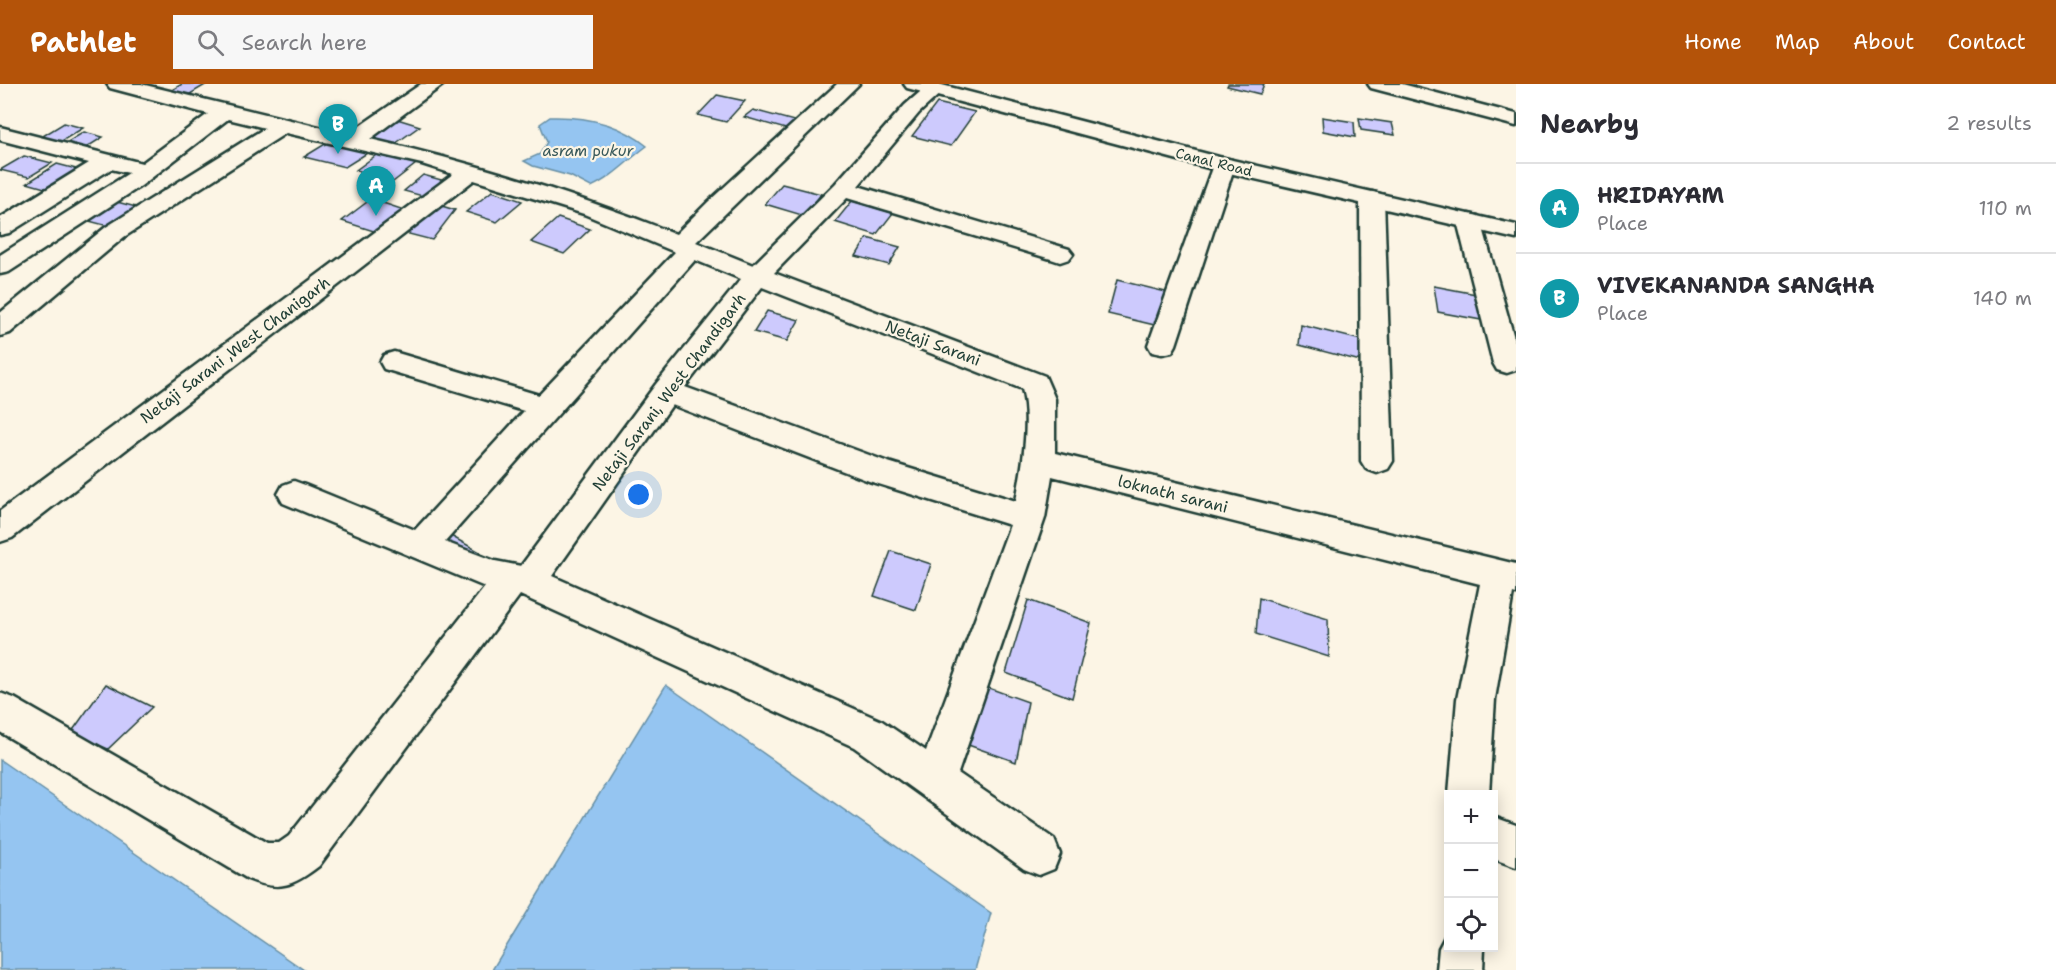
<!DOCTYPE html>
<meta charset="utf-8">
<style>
:root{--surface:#fff;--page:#f7f7f7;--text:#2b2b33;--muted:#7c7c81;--line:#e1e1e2;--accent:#b45309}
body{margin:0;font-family:"Shantell Sans",sans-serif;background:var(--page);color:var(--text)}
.controls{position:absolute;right:18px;bottom:18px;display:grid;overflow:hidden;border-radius:0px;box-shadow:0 3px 15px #0003}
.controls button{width:54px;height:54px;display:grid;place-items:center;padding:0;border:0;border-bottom:2px solid var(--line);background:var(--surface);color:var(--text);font:30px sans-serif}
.you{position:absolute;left:639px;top:411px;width:21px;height:21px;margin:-15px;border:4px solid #fff;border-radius:50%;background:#1a73e8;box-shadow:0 0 0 9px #1a73e833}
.badge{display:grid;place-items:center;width:39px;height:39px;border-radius:50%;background:var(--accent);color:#fff;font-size:20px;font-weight:700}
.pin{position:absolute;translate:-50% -50px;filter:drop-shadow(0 2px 3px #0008)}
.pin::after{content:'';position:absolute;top:32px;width:21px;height:18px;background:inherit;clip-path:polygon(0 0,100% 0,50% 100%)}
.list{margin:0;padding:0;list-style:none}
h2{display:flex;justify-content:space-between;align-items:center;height:78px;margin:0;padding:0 24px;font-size:26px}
h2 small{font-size:20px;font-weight:400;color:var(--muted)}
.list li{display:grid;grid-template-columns:39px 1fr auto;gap:18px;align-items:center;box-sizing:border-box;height:90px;padding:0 24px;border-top:2px solid var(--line)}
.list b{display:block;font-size:22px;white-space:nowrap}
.list p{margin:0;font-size:20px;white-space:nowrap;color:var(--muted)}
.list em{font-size:20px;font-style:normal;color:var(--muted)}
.icon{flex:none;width:33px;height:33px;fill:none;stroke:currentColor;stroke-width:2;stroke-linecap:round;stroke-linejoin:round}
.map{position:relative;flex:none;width:1516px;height:886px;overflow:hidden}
header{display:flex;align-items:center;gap:36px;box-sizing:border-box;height:84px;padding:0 30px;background:var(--accent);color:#fff}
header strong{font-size:28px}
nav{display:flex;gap:33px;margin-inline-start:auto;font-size:21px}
.search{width:420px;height:54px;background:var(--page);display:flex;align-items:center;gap:15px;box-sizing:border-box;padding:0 21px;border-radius:0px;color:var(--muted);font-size:22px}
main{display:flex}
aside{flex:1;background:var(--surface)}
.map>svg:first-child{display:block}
.water{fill:#95c5f1;stroke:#668fa5;stroke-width:1.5}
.building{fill:#cdcafd;stroke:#1f3d34;stroke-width:1.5}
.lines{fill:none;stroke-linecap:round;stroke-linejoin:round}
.street-casing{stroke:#1f3d34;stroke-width:5}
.secondary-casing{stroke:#1f3d34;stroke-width:5}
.street{fill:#fcf5e5;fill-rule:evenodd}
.secondary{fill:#fcf5e5;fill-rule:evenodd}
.labels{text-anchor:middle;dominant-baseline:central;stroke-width:4.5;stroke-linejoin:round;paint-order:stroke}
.far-street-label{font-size:14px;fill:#1f3d34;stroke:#fcf5e5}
.far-water-label{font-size:15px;font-style:italic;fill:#37585a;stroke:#fcf5e5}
.street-label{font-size:16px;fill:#1f3d34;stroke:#fcf5e5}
</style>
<header>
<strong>Pathlet</strong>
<div class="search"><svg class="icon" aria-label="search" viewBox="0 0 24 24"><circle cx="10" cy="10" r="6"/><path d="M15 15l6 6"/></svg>Search here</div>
<nav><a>Home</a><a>Map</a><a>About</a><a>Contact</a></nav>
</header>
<main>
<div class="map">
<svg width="1516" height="886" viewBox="0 0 1516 886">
<rect width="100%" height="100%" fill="#fcf5e5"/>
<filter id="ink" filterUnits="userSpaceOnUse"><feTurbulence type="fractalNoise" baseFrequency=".0167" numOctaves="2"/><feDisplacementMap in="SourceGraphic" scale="12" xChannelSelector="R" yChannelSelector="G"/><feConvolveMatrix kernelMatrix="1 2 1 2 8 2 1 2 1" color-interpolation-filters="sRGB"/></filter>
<g filter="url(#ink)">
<g class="water">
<path d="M550,33c35,-1 69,6 97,29 -19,14 -35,32 -56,41l-21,-11 -37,-10 -9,-5 16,-7 7,-12 -7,-18z"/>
<path d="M666,601l325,228 -16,57h-483z"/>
<path d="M0,676l304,210h-304z"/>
</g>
<g class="building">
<path d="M182,0h25l-27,16 -17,-5z"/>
<path d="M1228,0h36l-4,10 -33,-8z"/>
<path d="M717,11l28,6 -19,21 -28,-7z"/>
<path d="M937,19l38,9 -24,34 -39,-10z"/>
<path d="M753,26l45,12 -9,8 -45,-13z"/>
<path d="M1322,33l32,5 1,15 -32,-6z"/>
<path d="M394,34l26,8 -28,20 -27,-8z"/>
<path d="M1359,34l33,5 3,12 -34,-5z"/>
<path d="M64,39l19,5 -26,16 -19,-5z"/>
<path d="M84,48l19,5 -22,14 -20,-5z"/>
<path d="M330,57l42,9 -27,17 -41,-10z"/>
<path d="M379,69l37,11 -23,18 -37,-12z"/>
<path d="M24,72l28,7 -23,14 -29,-7z"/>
<path d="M57,80l27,7 -29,20 -28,-8z"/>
<path d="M423,91l26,7 -19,16 -26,-7z"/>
<path d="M782,100l39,10 -16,22 -40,-12z"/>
<path d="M492,107l30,10 -25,21 -31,-10z"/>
<path d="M371,115l39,13 -27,22 -41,-13z"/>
<path d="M852,117l41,12 -17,22 -41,-13z"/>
<path d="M117,118l23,6 -28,19 -23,-6z"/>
<path d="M435,120l20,6 -23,30 -31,-8z"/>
<path d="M558,134l32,11 -26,25 -33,-12z"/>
<path d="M867,154l33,9 -11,18 -33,-9z"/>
<path d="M1117,196l53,13 -7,34 -55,-13z"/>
<path d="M1434,202l52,10 6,26 -54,-10z"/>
<path d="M767,227l32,9 -12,21 -33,-9z"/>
<path d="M1301,241l72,18 -1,21 -73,-19z"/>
<path d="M449,451l31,17 -8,9 -35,-13z"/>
<path d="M891,467l40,13 -15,46 -42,-14z"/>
<path d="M1259,514l69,21 1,38 -73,-23z"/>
<path d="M1028,516l63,23 -19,75 -66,-25z"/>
<path d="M972,598l56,20 -12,60 -59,-21z"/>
<path d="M106,600l46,23 -44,42 -37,-16z"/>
</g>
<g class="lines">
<defs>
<g id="street">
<path d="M107,0h34l207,50 73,-50h23l-74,55c104,24 206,55 306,95l32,-32 129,-118h22l-163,158 57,23 82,-81 70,-79 22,-19h14l3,4 -25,23 -61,73 211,63 4,5 -4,5 -9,3 -9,-3 -204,-61 -73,75 271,103 10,23v54l461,111v30l-3,-1 -18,106 -6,95h-40l8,-95 23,-115 -428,-108 -7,42 -87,255 96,66 6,15 -6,15 -15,6 -15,-6 -170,-122 -334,-152 -201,271c-26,20 -40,26 -71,13l-248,-147v-39l14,5 253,145h12l10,-7 196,-249 -202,-84 -5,-9 5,-9 11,-4 11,4 110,45 109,-119 -140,-42 -4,-7 4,-7 10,-3 145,43 136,-143 -91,-38 -110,-34 -462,358 -12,4v-31l453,-337 -31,-10 -136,-31 -162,104 -114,96 -10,3v-23l106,-86 159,-99 -37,-9 -87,67 -132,86 -9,2v-19l129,-82 -18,-4 -102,64 -9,2v-17l89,-55 -89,-23v-13l142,36 66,-49 -98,-26zM695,176l46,19 -85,105 -135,182 -26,-5 -50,-19zM762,203l260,102c9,30 0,81 -6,112l-128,-39 -203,-75zM672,321l197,76 141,44 -84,226 -44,-30 -330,-145z"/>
<path d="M1368,0h34l114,30v12l-145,-38z"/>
<path d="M1224,74l8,2 3,5 -59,180 -4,7 -10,2 -10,-2 -4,-7 65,-180 3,-5z"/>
<path d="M1372,108l8,2 4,5 9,262 -5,8 -11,4 -11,-4 -5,-8 -1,-262 4,-5z"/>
<path d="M1469,130l9,2 3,5 35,124v25l-9,3 -10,-3 -4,-7 -36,-142 3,-5z"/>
<path d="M1494,733l22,8v42l-22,-8z"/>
<path d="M1448,847v17h36l-1,22h-46l2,-22z"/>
</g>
<path id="secondary" d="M904,0h34l281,73 297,68v14l-300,-69 -309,-82z"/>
</defs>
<use href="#street" class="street-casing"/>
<use href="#secondary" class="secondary-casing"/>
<use href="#street" class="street"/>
<use href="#secondary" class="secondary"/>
</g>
</g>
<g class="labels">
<g class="far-street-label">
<text transform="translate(1214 78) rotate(14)">Canal Road</text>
</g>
<g class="far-water-label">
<text x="588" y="67">asram pukur</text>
</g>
<g class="street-label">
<text transform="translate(933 259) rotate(21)">Netaji Sarani</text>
<text transform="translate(235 266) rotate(-37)">Netaji Sarani ,West Chanigarh</text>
<text transform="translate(669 308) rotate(-53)">Netaji Sarani, West Chandigarh</text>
<text transform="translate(1173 410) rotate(14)">loknath sarani</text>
</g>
</g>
</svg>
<div class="controls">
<button>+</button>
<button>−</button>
<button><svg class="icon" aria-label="locate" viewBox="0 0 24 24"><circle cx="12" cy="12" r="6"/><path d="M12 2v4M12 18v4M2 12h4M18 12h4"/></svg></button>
</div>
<div class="you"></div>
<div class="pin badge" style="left:376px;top:132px;background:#0f9aa8">A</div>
<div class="pin badge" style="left:338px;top:70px;background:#0f9aa8">B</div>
</div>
<aside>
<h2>Nearby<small>2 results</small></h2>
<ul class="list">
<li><span class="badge" style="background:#0f9aa8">A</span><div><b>HRIDAYAM</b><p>Place</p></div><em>110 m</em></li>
<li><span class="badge" style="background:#0f9aa8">B</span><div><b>VIVEKANANDA SANGHA</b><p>Place</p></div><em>140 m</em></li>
</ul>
</aside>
</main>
